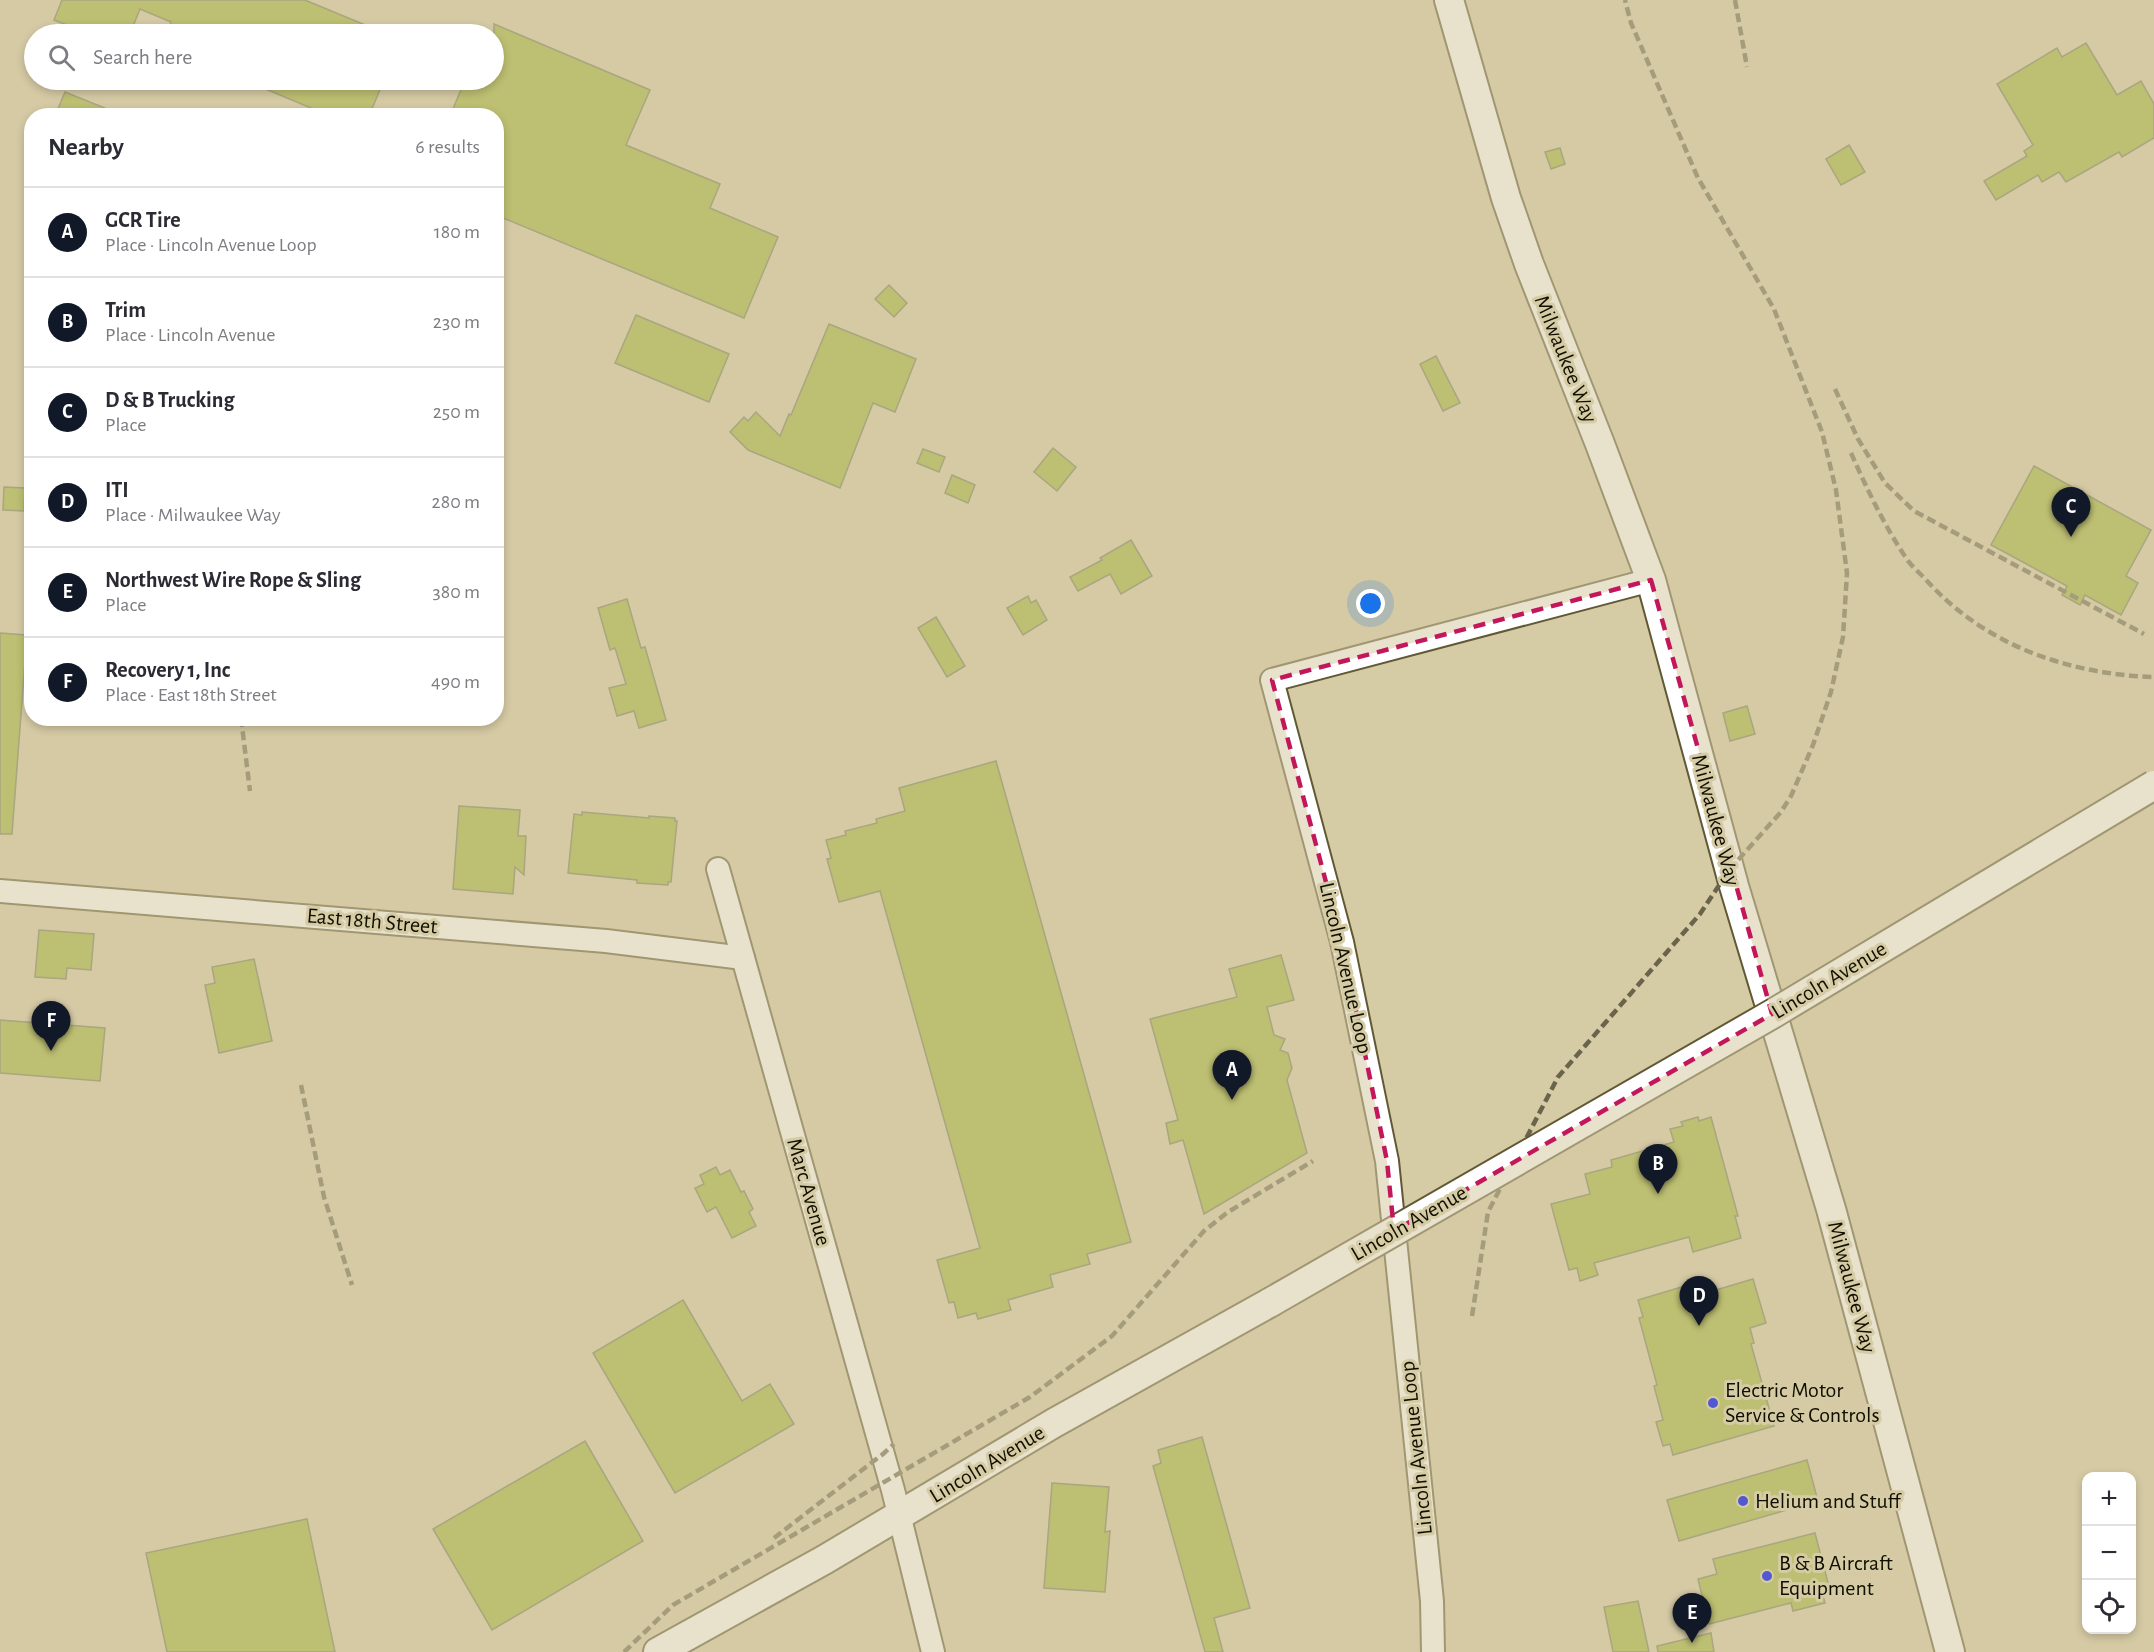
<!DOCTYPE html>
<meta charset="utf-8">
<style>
:root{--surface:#fff;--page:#f7f7f7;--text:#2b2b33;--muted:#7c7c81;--line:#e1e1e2;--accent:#111827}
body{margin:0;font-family:"Alegreya Sans",sans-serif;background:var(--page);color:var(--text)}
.controls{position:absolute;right:18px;bottom:18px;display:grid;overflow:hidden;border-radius:12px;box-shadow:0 3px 9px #0003}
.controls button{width:54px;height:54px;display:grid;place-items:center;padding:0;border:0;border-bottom:2px solid var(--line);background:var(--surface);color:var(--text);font:30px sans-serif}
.you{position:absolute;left:1371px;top:604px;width:21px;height:21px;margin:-15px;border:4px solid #fff;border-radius:50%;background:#1a73e8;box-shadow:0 0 0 9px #1a73e833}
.badge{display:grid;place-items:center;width:39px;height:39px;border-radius:50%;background:var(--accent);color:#fff;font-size:20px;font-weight:700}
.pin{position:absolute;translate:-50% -50px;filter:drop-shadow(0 2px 3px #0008)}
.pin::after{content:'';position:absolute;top:32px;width:21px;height:18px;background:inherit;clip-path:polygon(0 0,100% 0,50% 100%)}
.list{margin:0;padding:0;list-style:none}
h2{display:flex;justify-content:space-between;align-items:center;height:78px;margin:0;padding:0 24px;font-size:26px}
h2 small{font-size:20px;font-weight:400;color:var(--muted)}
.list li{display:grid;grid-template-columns:39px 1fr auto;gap:18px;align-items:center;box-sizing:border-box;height:90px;padding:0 24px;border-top:2px solid var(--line)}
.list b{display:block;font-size:22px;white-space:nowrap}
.list p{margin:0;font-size:20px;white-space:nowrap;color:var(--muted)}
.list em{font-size:20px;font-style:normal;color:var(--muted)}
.icon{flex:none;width:33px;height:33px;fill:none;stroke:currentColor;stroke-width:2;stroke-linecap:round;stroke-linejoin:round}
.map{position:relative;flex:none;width:2154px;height:1652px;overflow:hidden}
.search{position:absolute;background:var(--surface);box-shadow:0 3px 9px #0003;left:24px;top:24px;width:480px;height:66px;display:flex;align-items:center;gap:15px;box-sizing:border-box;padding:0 21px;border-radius:33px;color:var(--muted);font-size:22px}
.panel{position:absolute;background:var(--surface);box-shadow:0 3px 9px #0003;left:24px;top:108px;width:480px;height:618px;border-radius:24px}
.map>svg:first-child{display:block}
.building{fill:#a1b135;stroke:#737a55;stroke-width:1.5}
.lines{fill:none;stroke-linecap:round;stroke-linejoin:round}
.minor-casing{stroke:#615835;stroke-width:26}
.tertiary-casing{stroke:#615835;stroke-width:32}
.minor{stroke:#fff;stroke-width:22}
.tertiary{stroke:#fff;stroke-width:28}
.rail{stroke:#6a644c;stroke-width:4.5;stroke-dasharray:9 4.5;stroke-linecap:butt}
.tertiary-bridge-casing{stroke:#615835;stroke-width:32;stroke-linecap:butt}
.tertiary-bridge{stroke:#fff;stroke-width:28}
.marked{fill:none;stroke:#c2185b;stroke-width:4.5;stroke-dasharray:12 8;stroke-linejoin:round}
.poi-dot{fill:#5358cf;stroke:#d5cba4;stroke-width:2}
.labels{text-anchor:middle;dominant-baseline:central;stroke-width:6;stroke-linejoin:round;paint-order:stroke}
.street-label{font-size:22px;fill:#110e02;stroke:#d5cba4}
.poi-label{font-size:22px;fill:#110e02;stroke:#d5cba4;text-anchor:start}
</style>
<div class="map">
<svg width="2154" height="1652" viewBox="0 0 2154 1652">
<rect width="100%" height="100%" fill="#d5cba4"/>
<g class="building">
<path d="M62,0h243l82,34h-221l5,-12 -31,-13 -10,25h-40l-36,-14z"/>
<path d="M494,24l156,66 -24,55 94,39 -10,24 68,29 -34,81 -248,-103v-99h-46l15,-36h29z"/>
<path d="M2086,43l31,52 24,-14 13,23v34l-32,19 -3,-5 -53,30 -7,-10 -17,10 -4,-7 -42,25 -12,-19 43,-25 -3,-5 9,-6 -36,-61 60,-36 5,9z"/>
<path d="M244,80h140l-15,36h-39z"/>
<path d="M65,92l57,23v1h-67z"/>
<path d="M1849,145l16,27 -24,13 -15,-26z"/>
<path d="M1560,148l5,16 -14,5 -6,-17z"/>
<path d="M889,285l18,18 -13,14 -19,-18z"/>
<path d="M636,315l93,39 -20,48 -94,-39z"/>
<path d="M829,324l87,35 -21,53 -22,-9 -33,85 -92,-38 -18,-18 14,-15 4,4 8,-9 24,24 9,-22 2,1z"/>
<path d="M1436,356l24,47 -17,8 -23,-47z"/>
<path d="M1053,448l23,19 -19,24 -23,-19z"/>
<path d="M923,449l22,8 -6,15 -22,-9z"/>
<path d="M2034,466l117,64 -25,46 12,7 -17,32 -36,-20 -5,10 -18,-10 5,-9 -76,-41z"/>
<path d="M952,475l23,10 -7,18 -23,-10z"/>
<path d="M4,487l21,1 -1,23 -21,-1z"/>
<path d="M1131,540l21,36 -31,18 -11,-20 -32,17 -8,-14 32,-17 -2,-2z"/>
<path d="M1028,596l3,7 5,-3 11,20 -24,15 -16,-27z"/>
<path d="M627,599l14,49 4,-1 21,73 -27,8 -5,-17 -17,5 -8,-28 17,-4 -11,-36 -5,2 -12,-42z"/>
<path d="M936,617l29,49 -18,11 -29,-49z"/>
<path d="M0,633l27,2 -15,199h-12z"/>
<path d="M1747,706l8,28 -25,7 -7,-28z"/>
<path d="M996,761l135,481 -44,12 3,10 -40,11 3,12 -45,13 3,10 -33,9 -2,-6 -18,5 -4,-16 -5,1 -12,-43 43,-12 -100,-357 -41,11 -12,-43 4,-1 -5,-18 20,-5 -1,-4 32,-8 -1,-4 29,-8 -6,-23z"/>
<path d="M459,806l61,4 -2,26h8l-2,39 -9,-8 -2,27 -60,-5z"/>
<path d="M582,812l67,6v-2l26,2v3h2l-6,61h-3v3l-31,-2v-3l-69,-7 6,-59 8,1z"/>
<path d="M39,930l55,4 -3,36 -24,-2 -1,11 -31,-2z"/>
<path d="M1281,955l13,45 -27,7 7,28 11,4 -5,11 8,3 4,15 -5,12 20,73 -103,61 -21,-74 -13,4 -4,-21 12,-3 -28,-101 87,-22 -8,-28z"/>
<path d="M254,959l18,82 -53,12 -14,-68 10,-2 -3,-16z"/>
<path d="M0,1020l105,8 -5,53 -100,-8z"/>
<path d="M1698,1117l1,4 12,-4 27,99h-3l6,22 -48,14 -4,-15 -95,26 4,12 -18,6 -3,-13 -8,2 -18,-66 39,-10 -5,-20 27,-7 -1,-7 63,-18 -4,-13 13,-3 -2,-4z"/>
<path d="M716,1167l4,8 10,-5 11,22 3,-1 9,18 -4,3 7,14 -24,12 -16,-31 -9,5 -12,-24 9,-4 -4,-9z"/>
<path d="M1753,1279l13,44 -16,5 4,15 -3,1 23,82 -101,29 -3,-11 -7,2 -7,-24 7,-2 -9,-34 3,-1 -18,-67 4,-1 -5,-17 57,-17 4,12z"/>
<path d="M683,1300l59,101 28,-17 24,40 -119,69 -82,-140z"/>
<path d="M1202,1437l48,171 -36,10 9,34h-18l-52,-186 8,-3 -3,-13z"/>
<path d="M585,1441l58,100 -151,89 -59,-101z"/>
<path d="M1807,1460l11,41 -139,40 -12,-41z"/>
<path d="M1052,1483l57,4 -4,45 5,-1 -5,61 -61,-4z"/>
<path d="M307,1519l28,133h-168l-21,-99z"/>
<path d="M1815,1533l16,61 -8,2 2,7 -32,8 -2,-8 -82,21 -11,-45 19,-5 -4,-15z"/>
<path d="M1638,1601l11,51h-36l-9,-45z"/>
<path d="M1711,1633l3,19h-56l-1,-6z"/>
</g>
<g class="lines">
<defs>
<g id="minor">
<path d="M718,869l175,621 40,162"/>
<path d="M0,891l606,50 137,17"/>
<path d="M1433,1652l-1,-51 -45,-440 -45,-219 -70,-262 379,-100"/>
</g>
<g id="tertiary">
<path d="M1449,0l57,198 23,66 71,180 51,136 83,306 97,323 119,443"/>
<path d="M658,1652l166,-92 230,-137 217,-121"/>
</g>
</defs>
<use href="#minor" class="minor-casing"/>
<use href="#tertiary" class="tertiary-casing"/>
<use href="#minor" class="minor"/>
<use href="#tertiary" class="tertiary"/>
<g class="rail">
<path d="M1735,0l12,67"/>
<path d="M1835,389l23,50 27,44 29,28 230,123"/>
<path d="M1851,453c16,36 33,72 55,105 6,9 15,16 22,24 59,64 140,92 226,95"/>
<path d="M241,718l9,73"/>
<path d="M301,1085l23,112 28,88"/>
<path d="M1472,1316l16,-104 70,-135 142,-163 30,-45 51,-57 10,-16 22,-51 18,-53 12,-55 4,-64 -11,-83 -14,-58 -48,-123 -76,-131 -67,-155 -6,-23"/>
<path d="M774,1538l109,-84 11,-10"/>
<path d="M624,1652l49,-47 357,-208 82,-61 92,-105 24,-19 85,-51"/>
</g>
<defs>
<path id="tertiary-bridge" d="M1271,1302l503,-289 380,-228"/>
</defs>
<use href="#tertiary-bridge" class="tertiary-bridge-casing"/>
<use href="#tertiary-bridge" class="tertiary-bridge"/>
</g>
<path d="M0 0H2154V1652H0ZM1651,580l121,434 -378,217 -7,-70 -45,-219 -70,-262z" fill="#d5cba4" fill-opacity=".55" fill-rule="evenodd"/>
<path class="marked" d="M1651,580l121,434 -378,217 -7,-70 -45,-219 -70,-262z"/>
<g class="poi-dot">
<circle cx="1713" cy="1403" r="6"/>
<circle cx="1743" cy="1501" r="6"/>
<circle cx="1767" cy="1576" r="6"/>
</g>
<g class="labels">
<g class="street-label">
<text transform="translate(1566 359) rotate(68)">Milwaukee Way</text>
<text transform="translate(1716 820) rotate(75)">Milwaukee Way</text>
<text transform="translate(372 921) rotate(5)">East 18th Street</text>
<text transform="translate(1346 968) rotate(77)">Lincoln Avenue Loop</text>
<text transform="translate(1829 980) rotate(-31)">Lincoln Avenue</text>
<text transform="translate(809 1192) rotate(74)">Marc Avenue</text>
<text transform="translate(1409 1223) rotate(-30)">Lincoln Avenue</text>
<text transform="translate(1852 1287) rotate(75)">Milwaukee Way</text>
<text transform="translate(1416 1448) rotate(-96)">Lincoln Avenue Loop</text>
<text transform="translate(987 1464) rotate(-31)">Lincoln Avenue</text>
</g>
<g class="poi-label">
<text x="1725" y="1390">Electric Motor<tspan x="1725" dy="25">Service &amp; Controls</tspan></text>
<text x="1755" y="1501">Helium and Stuff</text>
<text x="1779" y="1563">B &amp; B Aircraft<tspan x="1779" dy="25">Equipment</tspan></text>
</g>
</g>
</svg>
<div class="controls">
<button>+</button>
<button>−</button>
<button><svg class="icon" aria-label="locate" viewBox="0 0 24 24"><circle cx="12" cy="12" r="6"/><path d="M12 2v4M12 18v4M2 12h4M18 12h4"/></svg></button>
</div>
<div class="you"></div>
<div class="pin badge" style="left:1232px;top:1100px">A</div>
<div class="pin badge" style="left:1658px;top:1194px">B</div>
<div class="pin badge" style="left:2071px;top:537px">C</div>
<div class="pin badge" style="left:1699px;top:1326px">D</div>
<div class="pin badge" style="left:1692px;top:1643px">E</div>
<div class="pin badge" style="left:51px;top:1051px">F</div>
<div class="search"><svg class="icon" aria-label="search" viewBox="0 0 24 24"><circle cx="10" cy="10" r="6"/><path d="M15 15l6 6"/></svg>Search here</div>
<section class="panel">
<h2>Nearby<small>6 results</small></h2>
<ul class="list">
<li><span class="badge">A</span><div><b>GCR Tire</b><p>Place · Lincoln Avenue Loop</p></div><em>180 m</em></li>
<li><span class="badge">B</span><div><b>Trim</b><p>Place · Lincoln Avenue</p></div><em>230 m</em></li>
<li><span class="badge">C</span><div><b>D &amp; B Trucking</b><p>Place</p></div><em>250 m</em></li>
<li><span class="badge">D</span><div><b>ITI</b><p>Place · Milwaukee Way</p></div><em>280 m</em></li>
<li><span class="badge">E</span><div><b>Northwest Wire Rope &amp; Sling</b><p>Place</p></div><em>380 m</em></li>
<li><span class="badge">F</span><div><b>Recovery 1, Inc</b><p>Place · East 18th Street</p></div><em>490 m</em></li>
</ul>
</section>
</div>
